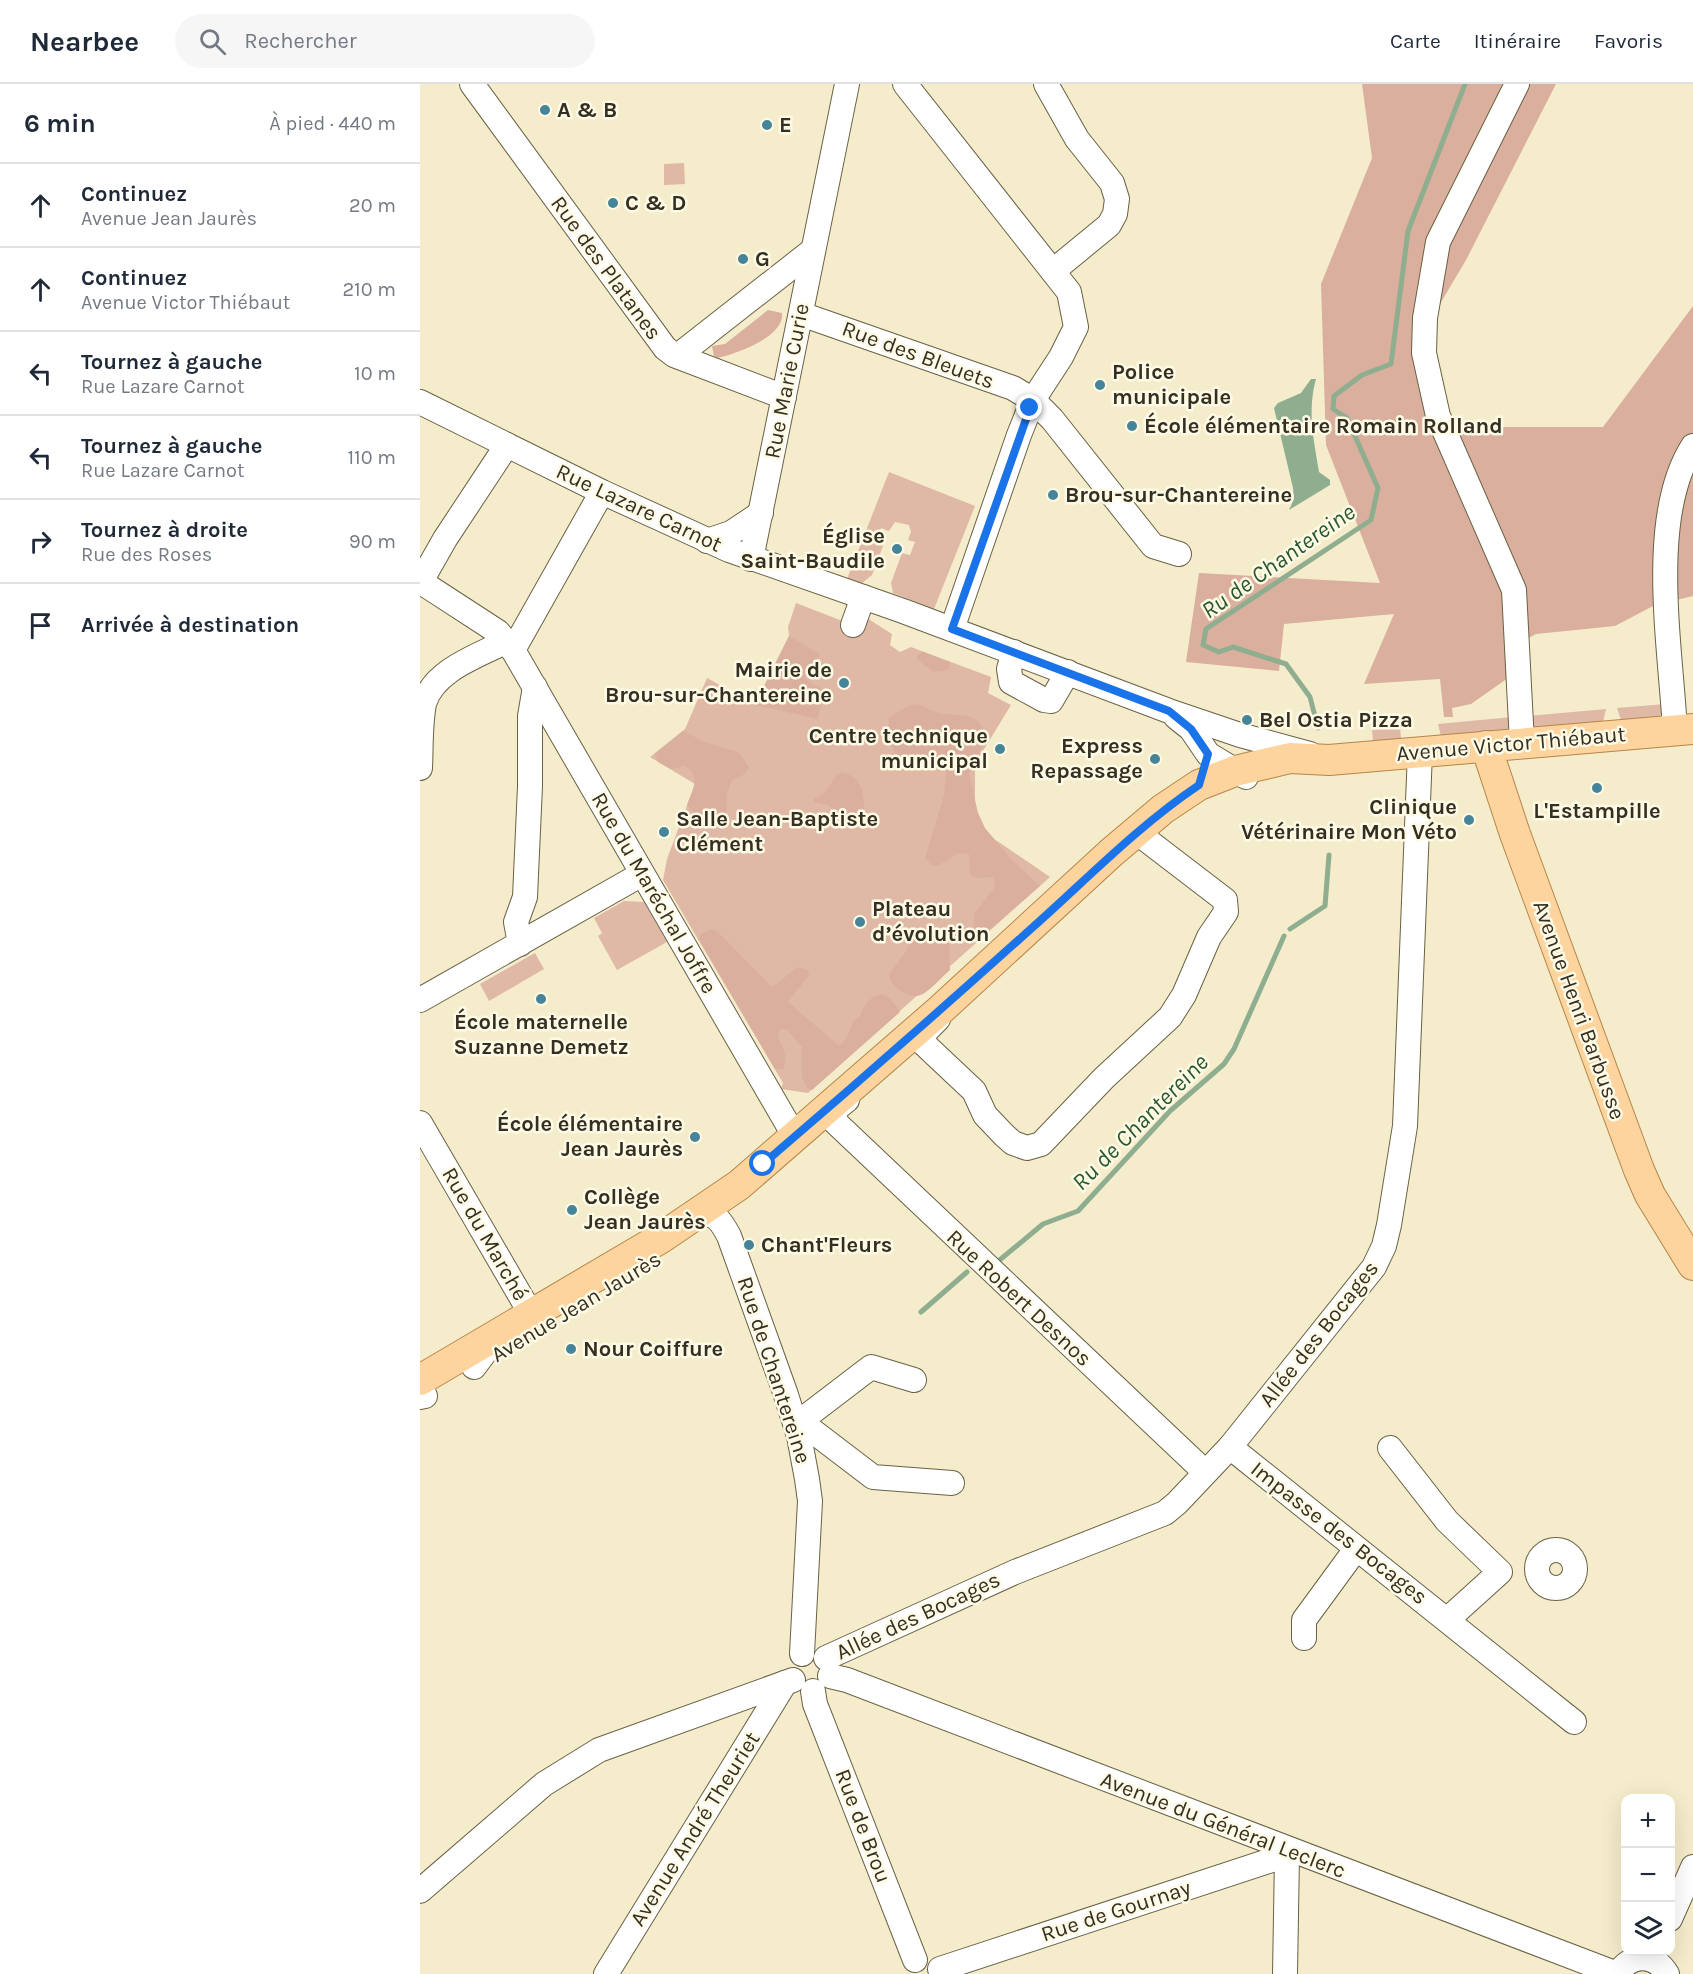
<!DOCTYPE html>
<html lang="fr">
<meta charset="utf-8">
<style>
:root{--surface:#fff;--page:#f6f6f7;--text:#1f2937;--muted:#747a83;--line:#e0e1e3}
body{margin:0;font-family:Karla,sans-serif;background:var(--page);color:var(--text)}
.controls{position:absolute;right:18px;bottom:18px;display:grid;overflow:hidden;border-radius:12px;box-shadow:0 6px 24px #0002}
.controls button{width:54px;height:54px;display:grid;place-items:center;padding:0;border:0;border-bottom:2px solid var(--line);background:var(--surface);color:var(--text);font:30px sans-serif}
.stop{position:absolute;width:18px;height:18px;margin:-14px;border:4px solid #1a73e8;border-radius:50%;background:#fff}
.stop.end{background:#1a73e8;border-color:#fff;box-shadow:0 2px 6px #0008}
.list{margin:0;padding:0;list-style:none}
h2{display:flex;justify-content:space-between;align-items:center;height:78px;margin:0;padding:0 24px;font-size:26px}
h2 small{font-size:20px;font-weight:400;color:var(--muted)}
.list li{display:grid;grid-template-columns:39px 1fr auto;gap:18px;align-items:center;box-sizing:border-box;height:84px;padding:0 24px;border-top:2px solid var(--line)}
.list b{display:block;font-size:22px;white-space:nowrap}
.list p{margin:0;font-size:20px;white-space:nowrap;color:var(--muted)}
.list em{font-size:20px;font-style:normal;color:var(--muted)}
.icon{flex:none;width:33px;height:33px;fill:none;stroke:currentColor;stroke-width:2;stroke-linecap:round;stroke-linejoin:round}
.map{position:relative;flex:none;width:1273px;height:1890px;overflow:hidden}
header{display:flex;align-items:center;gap:36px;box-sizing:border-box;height:84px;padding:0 30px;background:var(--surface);border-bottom:2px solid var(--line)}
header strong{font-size:28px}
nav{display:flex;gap:33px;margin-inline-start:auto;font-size:21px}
.search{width:420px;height:54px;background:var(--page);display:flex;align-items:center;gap:15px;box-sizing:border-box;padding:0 21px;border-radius:33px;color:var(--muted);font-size:22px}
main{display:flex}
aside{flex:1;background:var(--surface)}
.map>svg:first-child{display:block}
.green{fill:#e0b8a6}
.forest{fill:#daaf9d}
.water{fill:#8eae8f}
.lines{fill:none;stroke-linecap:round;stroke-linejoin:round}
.stream{stroke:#8eae8f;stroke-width:5}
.minor-casing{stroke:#696144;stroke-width:26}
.major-casing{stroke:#b58649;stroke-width:32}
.minor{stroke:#fff;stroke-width:24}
.major{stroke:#fdd39e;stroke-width:30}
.route{stroke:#1a73e8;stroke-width:8}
.poi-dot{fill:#458499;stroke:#fffae5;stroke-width:2}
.labels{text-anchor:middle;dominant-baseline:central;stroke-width:5;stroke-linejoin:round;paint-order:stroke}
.poi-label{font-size:22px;font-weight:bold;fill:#333023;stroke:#fffae5;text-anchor:start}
.street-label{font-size:22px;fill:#333023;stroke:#fffae5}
.water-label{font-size:24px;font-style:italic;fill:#28582e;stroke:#fffae5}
</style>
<header>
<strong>Nearbee</strong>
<div class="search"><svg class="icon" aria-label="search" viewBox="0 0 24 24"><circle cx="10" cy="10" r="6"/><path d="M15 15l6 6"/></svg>Rechercher</div>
<nav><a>Carte</a><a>Itinéraire</a><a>Favoris</a></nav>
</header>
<main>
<aside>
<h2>6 min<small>À pied · 440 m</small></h2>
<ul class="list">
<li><svg class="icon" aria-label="ahead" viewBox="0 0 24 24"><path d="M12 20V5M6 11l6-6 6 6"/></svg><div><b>Continuez</b><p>Avenue Jean Jaurès</p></div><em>20 m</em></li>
<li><svg class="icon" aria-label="ahead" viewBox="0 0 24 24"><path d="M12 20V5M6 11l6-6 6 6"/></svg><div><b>Continuez</b><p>Avenue Victor Thiébaut</p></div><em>210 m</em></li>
<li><svg class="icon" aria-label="left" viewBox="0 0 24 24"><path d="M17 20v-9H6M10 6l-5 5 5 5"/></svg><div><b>Tournez à gauche</b><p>Rue Lazare Carnot</p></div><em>10 m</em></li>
<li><svg class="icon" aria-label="left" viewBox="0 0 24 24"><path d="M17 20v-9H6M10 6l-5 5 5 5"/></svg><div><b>Tournez à gauche</b><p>Rue Lazare Carnot</p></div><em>110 m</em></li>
<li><svg class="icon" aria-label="right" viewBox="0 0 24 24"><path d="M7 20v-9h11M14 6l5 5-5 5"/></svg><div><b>Tournez à droite</b><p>Rue des Roses</p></div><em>90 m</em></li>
<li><svg class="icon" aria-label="arrive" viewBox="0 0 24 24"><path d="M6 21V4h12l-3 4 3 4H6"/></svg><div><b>Arrivée à destination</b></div></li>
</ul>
</aside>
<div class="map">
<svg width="1273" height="1890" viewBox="0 0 1273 1890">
<rect width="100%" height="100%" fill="#f5eccb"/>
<g class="green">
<path d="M264,79l1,21 -21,1v-21z"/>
<path d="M469,388l86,34 -41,103 -41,-16 -2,-10 11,-30 8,2 5,-13 -7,-2 3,-8 -2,-7 -14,-3 -6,9 -8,-3 -5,15 7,3 -11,29 -11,9 -14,-5z"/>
<path d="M376,519l62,24 9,-9 25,16 -2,11 10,7 11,-5 80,30 -3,16 23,12 -36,59v40l-10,15 85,58 -242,216 -27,-4 2,-6 -120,-203 4,-21 28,-75 -45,-27 35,-28 22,-51 48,26 34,-68 -1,-9z"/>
<path d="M1245,620l-5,12 -39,4 -4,-12z"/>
<path d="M1186,625l-3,13 -66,5h-4l-5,-11z"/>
<path d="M1092,633l-1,8 -4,5 -66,6 -3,-12z"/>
<path d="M980,643l1,12 -28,2 -1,-11z"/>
<path d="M204,817l20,1 23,40 -50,28 -19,-34 4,-3 -8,-15z"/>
<path d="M115,869l9,16 -55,32 -9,-17z"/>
</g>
<g class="forest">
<path d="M942,0h194l-90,176 -48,81 29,86h156l90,-121v290l-38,9 -40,21 -79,8 -24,13 -4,31 -37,26 -19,4 1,9h-9l-4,-38 -76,5 30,-70 -110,10 -5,47 -93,-9 13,-89 181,10 -54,-138 -5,-161 51,-126z"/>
<path d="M348,226l14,3c3,24 -46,41 -64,45l-4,-2 -2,-10 13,-2z"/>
<path d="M369,552l31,18 -15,25 19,12 -6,28 -63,-14z"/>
<path d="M503,568l27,10v5l-2,3 -15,2 -16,-13v-3z"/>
<path d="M497,620c8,3 18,9 27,10 22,2 34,-2 43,23l-18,36 9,40 7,15 26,31 29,27 -58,50 -7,-3 -1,-19 21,-27 -1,-10 -18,1 -6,-3 -1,-21 -10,-1 -20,12 -7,1 -7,-8 19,-63 3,-29 -11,-9 -27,4 -13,-5 -8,-20 1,-18 19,-12z"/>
<path d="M263,647l22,11 33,10 11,15 -4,7 -13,6 -5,14 -1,29 -8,4 -19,-10 -12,-12c6,-16 15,-30 -3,-39l-13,3 -13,-7 -3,-8z"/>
<path d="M422,688c21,6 22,21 22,41l-7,7 -12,-1 -17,-14 -14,-3v-3l12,-7 9,-15z"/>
<path d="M291,845l7,3 54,55 26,-20 10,3 1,5 -21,27 51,44 8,-9 7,-17 5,-2c5,-12 9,-21 23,-24l9,5 9,13 -88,78 -5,-2 -5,-10v-31l-15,-17 -5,-1 -4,5c2,14 12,19 5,35h-8l-76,-130 2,-5z"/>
<path d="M502,850l23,4 4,6 1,26c-24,21 -31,40 -59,12l-2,-7 18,-25 3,-10z"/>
</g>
<path class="water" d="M891,295h5c-9,32 -2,61 3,93l11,8v5l-41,25 5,-11 -1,-11 -19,-80 4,-5 23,-10z"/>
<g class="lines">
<g class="stream">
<path d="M898,644l-8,-31 -24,-33 -53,-17 -14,5 -16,-7 3,-16 165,-109 7,-32 -31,-70 -14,-9 1,-13 28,-21 29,-11 17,-133 57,-147"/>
<path d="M870,845l35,-23 4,-51"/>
<path d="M576,1179l47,-39 35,-13 92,-100 54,-47 10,-15 50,-113"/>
<path d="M501,1228l46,-40"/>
</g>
<defs>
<g id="minor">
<path d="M52,0l193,264 9,7 110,42"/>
<path d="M485,0l164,208 7,35 -15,30 -28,43 -14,35 -67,194"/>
<path d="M626,0l31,55 35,44 5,16 -2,15 -6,11 -56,46"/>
<path d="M1097,0l-79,158 -13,76 -1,35 14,63 76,174 8,153"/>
<path d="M381,230l212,74 20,12 19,19 101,127 26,8"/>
<path d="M264,267l129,-101"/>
<path d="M0,318l182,90 127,58 174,61 266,100 71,24 70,19"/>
<path d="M287,457l24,-8 30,-20"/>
<path d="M331,475l96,-475"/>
<path d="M1,498l77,50 15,18 282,487"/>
<path d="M0,499l25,-44 62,-94"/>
<path d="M433,541l10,-28"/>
<path d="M93,566l89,-158"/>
<path d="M594,568l-5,17 2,13 33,18 7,1 17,-29"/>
<path d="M756,633l15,12 17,25 38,23"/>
<path d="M1255,647c-4,-82 -28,-214 18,-285"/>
<path d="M0,684c1,-20 0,-44 4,-64 9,-34 56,-49 83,-63"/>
<path d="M100,860l-4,-22 9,-25 5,-111v-70l5,-29"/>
<path d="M0,916l222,-126"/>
<path d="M518,935l-13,13 -2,11 51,48 11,24 19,20 9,8 14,5 14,-4 63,-66 66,-61 14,-22 25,-58 17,-25 -1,-12 -77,-59 -9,-11"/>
<path d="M428,1010l-1,6 -11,9 -2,12 371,351"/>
<path d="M0,1039l111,191v7l-4,5 -41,25 -12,16"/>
<path d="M280,1129c17,1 21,8 29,23l56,156 14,44 8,43 3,22 -8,153"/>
<path d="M0,1313l5,-1"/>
<path d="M373,1332l80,61 79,6"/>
<path d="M379,1338l72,-55 43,13"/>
<path d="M810,1363l344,275"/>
<path d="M970,1364l57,73 53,51 -52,47"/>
<circle cx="1136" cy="1485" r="19"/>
<path d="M884,1554v-18l52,-71"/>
<path d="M406,1574l189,-86 150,-59 12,-10 53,-56 144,-180 10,-21 5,-21 16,-99 15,-374"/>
<path d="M410,1592l17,4 770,294"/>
<path d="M393,1607l2,13 100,256"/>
<path d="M0,1807l124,-107 55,-34 194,-70"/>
<path d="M1250,1835l23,-52"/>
<path d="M520,1885l347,-114 1,-5"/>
<path d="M186,1890l179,-291"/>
<path d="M865,1890l2,-119"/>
<path d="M1198,1890c12,-21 37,-21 49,0"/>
</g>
<g id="major">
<path d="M1066,662l29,88 124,336 11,25 43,70"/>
<path d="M0,1296l241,-142 78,-53 200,-174 173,-159 51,-43 36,-24 36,-14 55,-13 39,2 364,-31"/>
</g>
</defs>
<use href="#minor" class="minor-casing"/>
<use href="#major" class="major-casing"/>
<use href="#minor" class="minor"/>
<use href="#major" class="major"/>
</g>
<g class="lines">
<path class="route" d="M343,1080c91,-78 181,-157 270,-237 55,-49 105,-101 166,-142l9,-31 -17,-25 -22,-18 -217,-82 78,-221"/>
</g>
<g class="poi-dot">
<circle cx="125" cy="26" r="6"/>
<circle cx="347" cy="41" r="6"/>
<circle cx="193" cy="119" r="6"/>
<circle cx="323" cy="175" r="6"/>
<circle cx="680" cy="301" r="6"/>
<circle cx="712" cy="342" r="6"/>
<circle cx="633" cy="411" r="6"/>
<circle cx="477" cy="465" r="6"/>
<circle cx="424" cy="599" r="6"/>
<circle cx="827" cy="636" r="6"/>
<circle cx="580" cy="665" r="6"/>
<circle cx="735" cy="675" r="6"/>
<circle cx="1177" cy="704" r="6"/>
<circle cx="1049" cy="736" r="6"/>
<circle cx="244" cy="748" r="6"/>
<circle cx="440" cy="838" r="6"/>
<circle cx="121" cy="915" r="6"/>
<circle cx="275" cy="1053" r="6"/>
<circle cx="152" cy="1126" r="6"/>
<circle cx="329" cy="1161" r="6"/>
<circle cx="151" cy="1265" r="6"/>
</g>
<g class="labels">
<g class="poi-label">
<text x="137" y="26">A &amp; B</text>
<text x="359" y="41">E</text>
<text x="205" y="119">C &amp; D</text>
<text x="335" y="175">G</text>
<text x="692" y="288">Police<tspan x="692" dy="25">municipale</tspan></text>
<text x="724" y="342">École élémentaire Romain Rolland</text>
<text x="645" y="411">Brou-sur-Chantereine</text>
<text x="465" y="452" text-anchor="end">Église<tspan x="465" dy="25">Saint-Baudile</tspan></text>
<text x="412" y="586" text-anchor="end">Mairie de<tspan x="412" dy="25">Brou-sur-Chantereine</tspan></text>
<text x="839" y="636">Bel Ostia Pizza</text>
<text x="568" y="652" text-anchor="end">Centre technique<tspan x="568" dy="25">municipal</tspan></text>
<text x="723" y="662" text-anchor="end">Express<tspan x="723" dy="25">Repassage</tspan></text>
<text x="1037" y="723" text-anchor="end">Clinique<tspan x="1037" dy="25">Vétérinaire Mon Véto</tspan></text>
<text x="1177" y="727" text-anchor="middle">L'Estampille</text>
<text x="256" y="735">Salle Jean-Baptiste<tspan x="256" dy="25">Clément</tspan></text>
<text x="452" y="825">Plateau<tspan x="452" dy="25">d’évolution</tspan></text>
<text x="121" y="938" text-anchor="middle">École maternelle<tspan x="121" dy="25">Suzanne Demetz</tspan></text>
<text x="263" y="1040" text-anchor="end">École élémentaire<tspan x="263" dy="25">Jean Jaurès</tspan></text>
<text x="164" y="1113">Collège<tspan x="164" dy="25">Jean Jaurès</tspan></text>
<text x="341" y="1161">Chant'Fleurs</text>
<text x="163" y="1265">Nour Coiffure</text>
</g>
<g class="street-label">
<text transform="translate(186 184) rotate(54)">Rue des Platanes</text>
<text transform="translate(498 271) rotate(20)">Rue des Bleuets</text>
<text transform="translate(367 297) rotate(-79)">Rue Marie Curie</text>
<text transform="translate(219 424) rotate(25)">Rue Lazare Carnot</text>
<text transform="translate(1091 660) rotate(-5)">Avenue Victor Thiébaut</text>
<text transform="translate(234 809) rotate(60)">Rue du Maréchal Joffre</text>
<text transform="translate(1159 926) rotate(70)">Avenue Henri Barbusse</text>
<text transform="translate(65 1150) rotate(60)">Rue du Marché</text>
<text transform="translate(599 1214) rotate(43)">Rue Robert Desnos</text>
<text transform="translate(156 1223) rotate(-31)">Avenue Jean Jaurès</text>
<text transform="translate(899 1250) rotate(-52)">Allée des Bocages</text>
<text transform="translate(354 1286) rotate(72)">Rue de Chantereine</text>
<text transform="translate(919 1449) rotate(38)">Impasse des Bocages</text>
<text transform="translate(498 1532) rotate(-25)">Allée des Bocages</text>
<text transform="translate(803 1741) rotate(21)">Avenue du Général Leclerc</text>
<text transform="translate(443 1742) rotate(69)">Rue de Brou</text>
<text transform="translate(275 1745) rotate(-58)">Avenue André Theuriet</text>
<text transform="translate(696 1827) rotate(-18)">Rue de Gournay</text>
</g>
<g class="water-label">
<text transform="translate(858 477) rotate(-35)">Ru de Chantereine</text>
<text transform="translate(720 1038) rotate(-45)">Ru de Chantereine</text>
</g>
</g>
</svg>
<div class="controls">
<button>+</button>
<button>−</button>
<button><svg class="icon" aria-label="layers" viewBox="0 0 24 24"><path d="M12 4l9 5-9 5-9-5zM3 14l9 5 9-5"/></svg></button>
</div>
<div class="stop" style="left:343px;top:1080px"></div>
<div class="stop end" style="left:610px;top:324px"></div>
</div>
</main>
